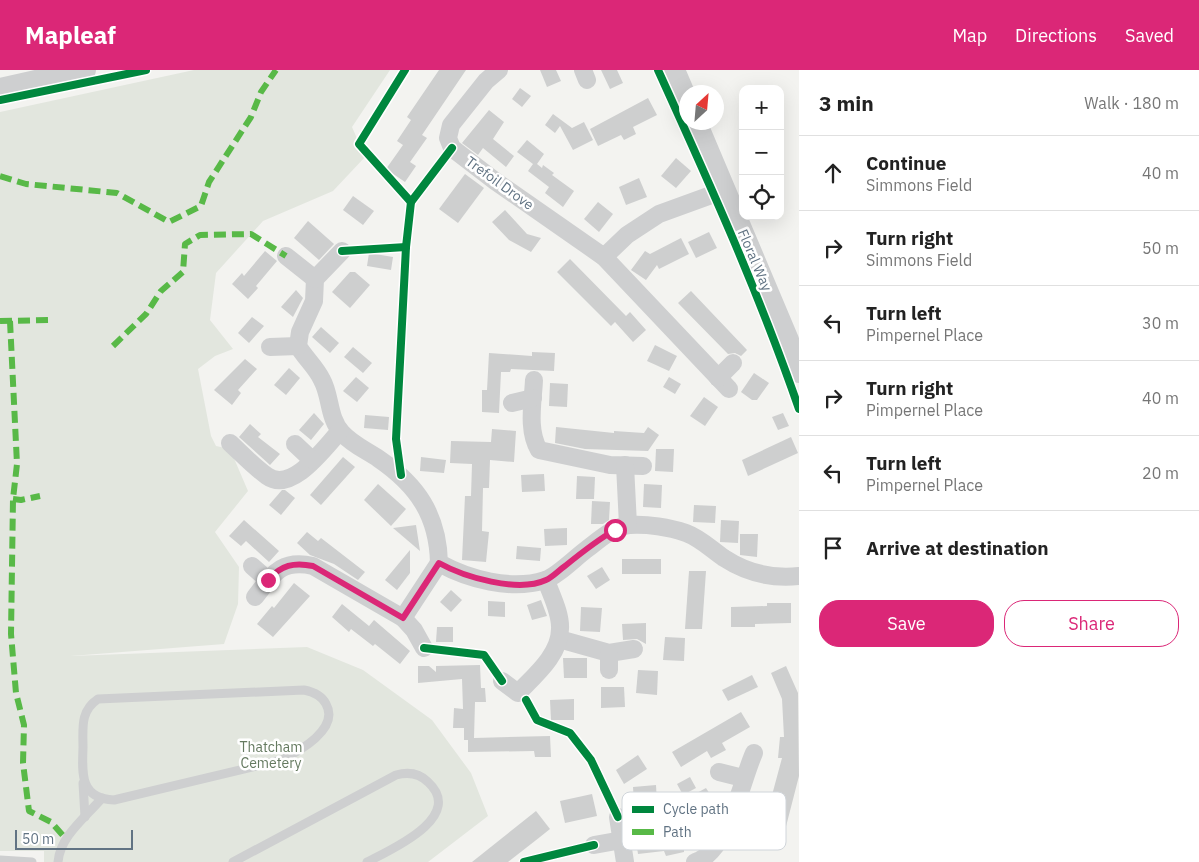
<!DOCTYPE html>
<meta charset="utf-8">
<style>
:root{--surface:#fff;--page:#f2f2f2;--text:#222;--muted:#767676;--line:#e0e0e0;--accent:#db2777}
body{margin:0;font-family:"IBM Plex Sans",sans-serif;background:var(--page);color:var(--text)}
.controls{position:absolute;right:15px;top:15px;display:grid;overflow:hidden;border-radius:10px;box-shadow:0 5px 20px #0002}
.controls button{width:45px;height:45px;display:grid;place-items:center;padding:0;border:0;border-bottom:1px solid var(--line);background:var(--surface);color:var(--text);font:25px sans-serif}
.compass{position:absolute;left:679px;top:15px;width:45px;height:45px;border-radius:50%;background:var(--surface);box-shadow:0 5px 20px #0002;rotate:26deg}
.scale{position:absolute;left:15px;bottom:12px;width:118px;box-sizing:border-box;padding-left:5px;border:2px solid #617383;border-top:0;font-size:14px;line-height:18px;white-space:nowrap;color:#617383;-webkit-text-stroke:4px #fff;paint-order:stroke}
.stop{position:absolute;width:15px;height:15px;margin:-11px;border:4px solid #db2777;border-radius:50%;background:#fff}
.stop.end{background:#db2777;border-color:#fff;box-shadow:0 1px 5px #0008}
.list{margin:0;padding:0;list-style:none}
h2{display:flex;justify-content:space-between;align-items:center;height:65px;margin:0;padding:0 20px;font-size:21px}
h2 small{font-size:16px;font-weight:400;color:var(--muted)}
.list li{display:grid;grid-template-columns:32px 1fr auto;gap:15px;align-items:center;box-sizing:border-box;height:75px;padding:0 20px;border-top:1px solid var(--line)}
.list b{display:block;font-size:19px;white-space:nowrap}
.list p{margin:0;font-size:16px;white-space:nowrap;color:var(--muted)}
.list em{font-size:16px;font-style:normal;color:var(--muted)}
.actions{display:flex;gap:10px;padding:15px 20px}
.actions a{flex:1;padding:11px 0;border:1px solid var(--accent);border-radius:20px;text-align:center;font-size:18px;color:var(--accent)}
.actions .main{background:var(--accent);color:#fff}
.icon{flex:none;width:28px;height:28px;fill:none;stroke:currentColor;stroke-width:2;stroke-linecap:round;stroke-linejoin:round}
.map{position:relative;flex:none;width:799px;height:792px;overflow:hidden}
header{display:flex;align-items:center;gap:30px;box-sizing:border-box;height:70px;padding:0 25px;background:var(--accent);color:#fff}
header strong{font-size:24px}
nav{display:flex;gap:28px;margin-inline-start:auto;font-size:18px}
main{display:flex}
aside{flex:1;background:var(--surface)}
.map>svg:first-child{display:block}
.green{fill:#e2e6de}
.building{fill:#cecfcf}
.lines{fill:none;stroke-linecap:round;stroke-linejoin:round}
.service{stroke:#cecfd0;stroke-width:9}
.minor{stroke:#cecfd0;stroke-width:18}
.tertiary{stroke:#cecfd0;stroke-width:22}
.quiet{stroke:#58b947;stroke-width:6;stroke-dasharray:12 6;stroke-linecap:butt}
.cycleway-casing{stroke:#fff;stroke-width:11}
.cycleway{stroke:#00873e;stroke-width:8}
.route{stroke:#db2777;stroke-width:6}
.labels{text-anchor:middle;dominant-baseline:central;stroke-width:5;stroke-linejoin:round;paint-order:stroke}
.street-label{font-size:14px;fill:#617383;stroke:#fff}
.park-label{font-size:14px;fill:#657a60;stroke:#fff}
.key{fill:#fff;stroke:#d0d5da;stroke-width:1}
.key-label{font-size:14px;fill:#617383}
</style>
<header>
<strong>Mapleaf</strong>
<nav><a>Map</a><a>Directions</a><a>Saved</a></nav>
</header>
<main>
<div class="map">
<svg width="799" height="792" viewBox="0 0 799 792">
<rect width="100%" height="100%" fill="#f3f3f0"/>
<path class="green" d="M194,0h196l-38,57 13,30 -32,34 -70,30 -47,52 -6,47 23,29 -18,7 -17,13 13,67 5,10 14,3 18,42 -33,41 24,35 -1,37 -14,40 -153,12 236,-9 56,23 69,50 39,53 17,43 -60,46h-384v-11h-44v-739z"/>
<g class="building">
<path d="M439,0h27l-44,65 5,3 -17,24 6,4 -11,16 -19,-13 17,-24 -6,-4 14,-21 -4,-3z"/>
<path d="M540,0h16l5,11 -14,6z"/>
<path d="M601,0h16l6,13 -13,6z"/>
<path d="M520,18l11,8 -9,11 -10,-8z"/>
<path d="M648,28l9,17 -24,12 3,7 -12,6 -3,-5 -23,11 -8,-17z"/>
<path d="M489,40l15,12 -11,17 21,17 -8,11 -23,-19 -5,7 -16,-12z"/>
<path d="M553,44l19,14 12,-6 9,18 -20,10 -13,-24 -5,7 -10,-8z"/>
<path d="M527,70l17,14 -7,10 5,4 1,-3 11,8 -2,2 22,16 -11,16 -18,-14 4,-6 -21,-16 5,-7 -16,-12z"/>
<path d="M676,88l15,13 -15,17 -15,-12z"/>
<path d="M465,104l19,14 -26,35 -19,-14z"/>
<path d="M639,108l8,19 -21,8 -7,-18z"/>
<path d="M353,126l21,15 -11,14 -20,-15z"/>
<path d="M598,132l15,12 -14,18 -15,-13z"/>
<path d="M505,140l22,24 14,4 -10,14 -22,-12 -17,-18z"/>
<path d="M308,151l26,23 -15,16 -25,-22z"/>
<path d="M709,162l8,16 -21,10 -8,-16z"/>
<path d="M681,168l8,16 -30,15 -2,-4 -11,15 -15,-10 14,-19 5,3z"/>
<path d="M265,181l12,10 -21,25 2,2 -10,11 -16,-15 10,-11 2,3z"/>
<path d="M369,183l24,4 -2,13 -24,-4z"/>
<path d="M570,189l56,57 4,-4 16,18 -13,12 -18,-20 -4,4 -54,-54z"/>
<path d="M350,202h5l15,13 -20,23 -18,-16z"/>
<path d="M296,220l7,8 -10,19 -12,-10z"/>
<path d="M691,221l56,59 -6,6 -6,-3 -7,1 -50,-51z"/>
<path d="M252,247l12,9 -15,17 -11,-10z"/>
<path d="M321,257l18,16 -9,10 -18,-16z"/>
<path d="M655,275l22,11 -8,15 -22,-10z"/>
<path d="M353,277l19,16 -9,10 -19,-16z"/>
<path d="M532,282l23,1 -1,18 -43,-2 -1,3h-9l-2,41 -17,-1v-22h5l2,-37 43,3z"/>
<path d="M245,289l12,10 -19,21 3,3 -9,12 -18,-15z"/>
<path d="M289,298l11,10 -14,17 -12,-10z"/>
<path d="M754,303l15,10 -12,17h-5l-11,-8z"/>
<path d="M356,307l13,11 -12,14 -14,-11z"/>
<path d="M669,307l12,7 -6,10 -12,-7z"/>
<path d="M550,313l18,1 -1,23 -18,-1z"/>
<path d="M704,327l14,10 -13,19 -15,-10z"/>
<path d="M314,343l10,11 -13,16 -12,-10z"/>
<path d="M783,343l6,13 -11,4 -6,-13z"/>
<path d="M365,345l24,2 -1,13 -24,-2z"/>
<path d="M250,354l11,10 -3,3 22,17 -10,11 -31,-28z"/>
<path d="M556,357l58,6v-2l30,2 4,-6 11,8 -11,16 -63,-2 -30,-6z"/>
<path d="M492,359l24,2 -2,31 -24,-2 -1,28h-6l-1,43 7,1 -3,30 -24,-2 3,-64h6l1,-32 -22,-1 1,-22 40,1z"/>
<path d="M791,367l7,16 -50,23 -6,-16z"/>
<path d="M656,379h18l-1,23 -18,-1z"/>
<path d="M343,387l12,10 -34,38 -11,-10z"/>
<path d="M421,387l25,3 -2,13 -24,-2z"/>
<path d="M544,404l1,17 -23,1 -1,-17z"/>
<path d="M577,406l18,1 -1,22h-18z"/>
<path d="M378,414l28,25 -15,17 -27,-26z"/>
<path d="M644,414l18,1 -1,23 -18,-1z"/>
<path d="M282,420h3l10,8 -14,17 -12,-10z"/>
<path d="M592,431l18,1 -1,18 -6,4h-12z"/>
<path d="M694,435l22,1 -1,17 -22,-1z"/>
<path d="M244,450l35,31 -10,11 -23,-21 -5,5 -12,-10z"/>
<path d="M721,450l18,1 -1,22 -18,-1z"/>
<path d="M416,455l4,26 -27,-23z"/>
<path d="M567,458v17l-22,1 -1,-17z"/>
<path d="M307,462l11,9 3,-3 44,34 -7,8 -24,-16 -24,-9 -13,-12z"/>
<path d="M740,464h18l-1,23 -17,-2z"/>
<path d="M517,476l24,2 -1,13 -24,-2z"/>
<path d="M410,480v23l-13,17 -12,-10z"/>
<rect x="622" y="489" width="39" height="15"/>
<path d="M602,497l8,13 -14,9 -9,-13z"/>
<path d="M689,501h17l-4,58h-17z"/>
<path d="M294,513l16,13 -37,41 -16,-13 15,-18 2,2z"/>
<path d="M451,520l11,10 -11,12 -11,-10z"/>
<path d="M541,530l6,16 -15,4 -5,-15z"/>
<path d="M488,531l17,1v15l-17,-1z"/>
<path d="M767,533h24v20l-36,1v3h-24v-20l36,-1z"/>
<path d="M342,534l27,22 5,-6 36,31 -10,13 -25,-20 -2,2 -22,-17 -2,3 -17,-15z"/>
<path d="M581,537l21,1 -2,24 -20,-1z"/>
<path d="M646,553v21l-9,-5 -14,1 -1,-16z"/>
<path d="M437,557h16v15h-17z"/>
<path d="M665,567l20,1 -1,23 -21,-1z"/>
<path d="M563,588h24v20h-23z"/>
<path d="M480,595l1,23h4l1,14h-11l-1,36 76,-2 1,21h-16l-1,-6 -66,1v-12h-4v-12h-11l1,-20 9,1 -1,-30 -44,4v-17h11l7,6v-6z"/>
<path d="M786,596l12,27 1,83 -17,66 -21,-6 21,-78h-4l2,-21h4l-2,-38 -11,-26z"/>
<path d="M638,600l20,1 -1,24 -21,-2z"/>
<path d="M752,605l6,12 -30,14 -6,-11z"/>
<path d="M601,617h23l1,20 -24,1z"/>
<path d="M574,629v21h-23l-1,-20z"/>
<path d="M741,642l9,15 -28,16 4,7 -15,8 -4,-7 -26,16 -9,-15z"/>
<path d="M638,685l9,14 -23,15 -8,-14z"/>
<path d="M690,707l6,11 -13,7 -6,-11z"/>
<path d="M656,715l1,18 -23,1 -1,-17z"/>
<path d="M706,718l7,11 -13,7 -7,-11z"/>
<path d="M592,724l5,22 -32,7 -5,-22z"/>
<path d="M536,741l14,18 -10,8 -32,25h-36z"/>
<path d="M709,744l7,11 -4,6 -28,19v2l-18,4 -2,-5 -26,3 -3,-19 44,-8 1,6z"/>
</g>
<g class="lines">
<g class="service">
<path d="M304,620c10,2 18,6 22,14 14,25 -27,47 -44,56l-168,40c-34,-1 -32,-27 -31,-52 0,-20 -3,-37 15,-49z"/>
<path d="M83,713l2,34"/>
<path d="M0,790l32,2"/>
<path d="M58,792c2,-26 28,-45 44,-64"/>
<path d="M233,792l163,-87c11,-3 23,-2 32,7 38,35 -38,68 -61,80"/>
</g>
<g class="minor">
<path d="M499,0l-13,11 -35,44 -3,13 4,10 43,33 109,76 125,132"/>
<path d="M583,0l4,10"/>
<path d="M342,181l-27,28 -1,22 -14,31 -2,14c7,12 18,21 24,34 9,16 6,38 20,53 11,12 24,17 37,26 38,26 59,56 60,104 29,16 72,28 106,17 11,-3 31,-23 42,-31 12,-9 27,-23 43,-24 17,-1 39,2 56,8 14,5 25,16 38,25 23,15 47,21 75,18"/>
<path d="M286,186l29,23"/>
<path d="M604,187l23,-22 32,-21 66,-24"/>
<path d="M270,277l28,-1"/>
<path d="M718,308l15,-15"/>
<path d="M534,310c-1,22 -7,50 5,70l71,15 33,1"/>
<path d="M512,333l21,-5"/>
<path d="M230,373c12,11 24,24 37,33 25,18 58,-29 73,-45"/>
<path d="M295,374l17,16"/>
<path d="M625,395l3,60"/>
<path d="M252,496l16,14"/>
<path d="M255,527c18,-23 26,-38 58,-31l90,52 11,12 10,18"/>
<path d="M403,548l36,-55"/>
<path d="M559,569l50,14 25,-4"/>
<path d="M609,600v-17"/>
<path d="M502,611l16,12c16,-17 42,-38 42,-64 1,-16 -9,-34 -14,-49"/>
<path d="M719,702l24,6"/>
<path d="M618,747l7,45"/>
<path d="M594,775l28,-5"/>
<path d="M695,792c33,-10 46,-80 59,-109"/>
</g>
<g class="tertiary">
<path d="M674,0l12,28"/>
<path d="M0,19l85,-19"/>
<path d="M696,52l92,218 11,32"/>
</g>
<g class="quiet">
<path d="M0,106l26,8 91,9 52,29 32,-16 8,-24 42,-65 10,-25 15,-22"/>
<path d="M0,251l49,-1"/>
<path d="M10,251l7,143 -4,35 -2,135 5,59 8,32 -1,38 6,48 22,11 15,17"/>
<path d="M113,276l33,-32 15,-23 22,-19 2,-28 15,-9 51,-1 35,22"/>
<path d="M13,429l8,1 19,-4"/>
</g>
<defs>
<g id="cycleway">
<path d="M405,0l-46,74 52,58"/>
<path d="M658,0c51,112 101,223 141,339"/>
<path d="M0,30l146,-30"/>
<path d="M342,181l64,-4"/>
<path d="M401,405l-5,-36 10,-192 5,-45 41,-54"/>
<path d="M424,578l60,7 18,26"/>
<path d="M526,630l11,20 33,13 21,27 27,57"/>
<path d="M524,792l70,-17"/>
</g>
</defs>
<use href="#cycleway" class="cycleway-casing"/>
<use href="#cycleway" class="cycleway"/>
</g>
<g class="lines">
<path class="route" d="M268,510c13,-15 26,-18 45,-14l90,52 36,-55c25,14 79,30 107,17 7,-3 13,-10 19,-14 16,-13 32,-26 50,-36"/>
</g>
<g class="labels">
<g class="street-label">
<text transform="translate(500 113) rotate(36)">Trefoil Drove</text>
<text transform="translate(755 190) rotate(67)">Floral Way</text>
</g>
<g class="park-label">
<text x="271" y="677">Thatcham<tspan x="271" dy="16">Cemetery</tspan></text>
</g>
</g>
<rect x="622" y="722" width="164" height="58" rx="8" class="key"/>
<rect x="632" y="736" width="22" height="7" fill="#00873e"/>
<rect x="632" y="759" width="22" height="6" fill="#58b947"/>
<g class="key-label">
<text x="663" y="744">Cycle path</text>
<text x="663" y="767">Path</text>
</g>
</svg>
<div class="controls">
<button>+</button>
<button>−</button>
<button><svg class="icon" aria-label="locate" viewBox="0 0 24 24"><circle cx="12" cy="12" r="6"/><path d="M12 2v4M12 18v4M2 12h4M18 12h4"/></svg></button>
</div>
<svg class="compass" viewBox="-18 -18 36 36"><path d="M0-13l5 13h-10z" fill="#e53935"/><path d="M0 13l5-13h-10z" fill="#767676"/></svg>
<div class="scale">50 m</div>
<div class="stop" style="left:615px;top:460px"></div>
<div class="stop end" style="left:268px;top:510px"></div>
</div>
<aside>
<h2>3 min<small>Walk · 180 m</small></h2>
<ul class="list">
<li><svg class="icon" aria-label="ahead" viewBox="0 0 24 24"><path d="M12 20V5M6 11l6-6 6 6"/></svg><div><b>Continue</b><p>Simmons Field</p></div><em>40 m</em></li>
<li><svg class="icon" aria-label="right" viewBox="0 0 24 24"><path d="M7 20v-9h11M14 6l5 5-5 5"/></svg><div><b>Turn right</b><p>Simmons Field</p></div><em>50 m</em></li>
<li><svg class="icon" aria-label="left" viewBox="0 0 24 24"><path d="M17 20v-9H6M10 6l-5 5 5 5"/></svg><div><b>Turn left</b><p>Pimpernel Place</p></div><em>30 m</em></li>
<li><svg class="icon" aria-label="right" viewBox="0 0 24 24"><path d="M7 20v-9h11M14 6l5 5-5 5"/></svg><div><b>Turn right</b><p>Pimpernel Place</p></div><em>40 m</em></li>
<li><svg class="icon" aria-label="left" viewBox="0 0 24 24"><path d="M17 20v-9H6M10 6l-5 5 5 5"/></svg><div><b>Turn left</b><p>Pimpernel Place</p></div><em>20 m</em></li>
<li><svg class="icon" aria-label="arrive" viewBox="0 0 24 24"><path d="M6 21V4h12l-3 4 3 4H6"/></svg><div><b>Arrive at destination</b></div></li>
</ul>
<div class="actions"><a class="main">Save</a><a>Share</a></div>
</aside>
</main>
